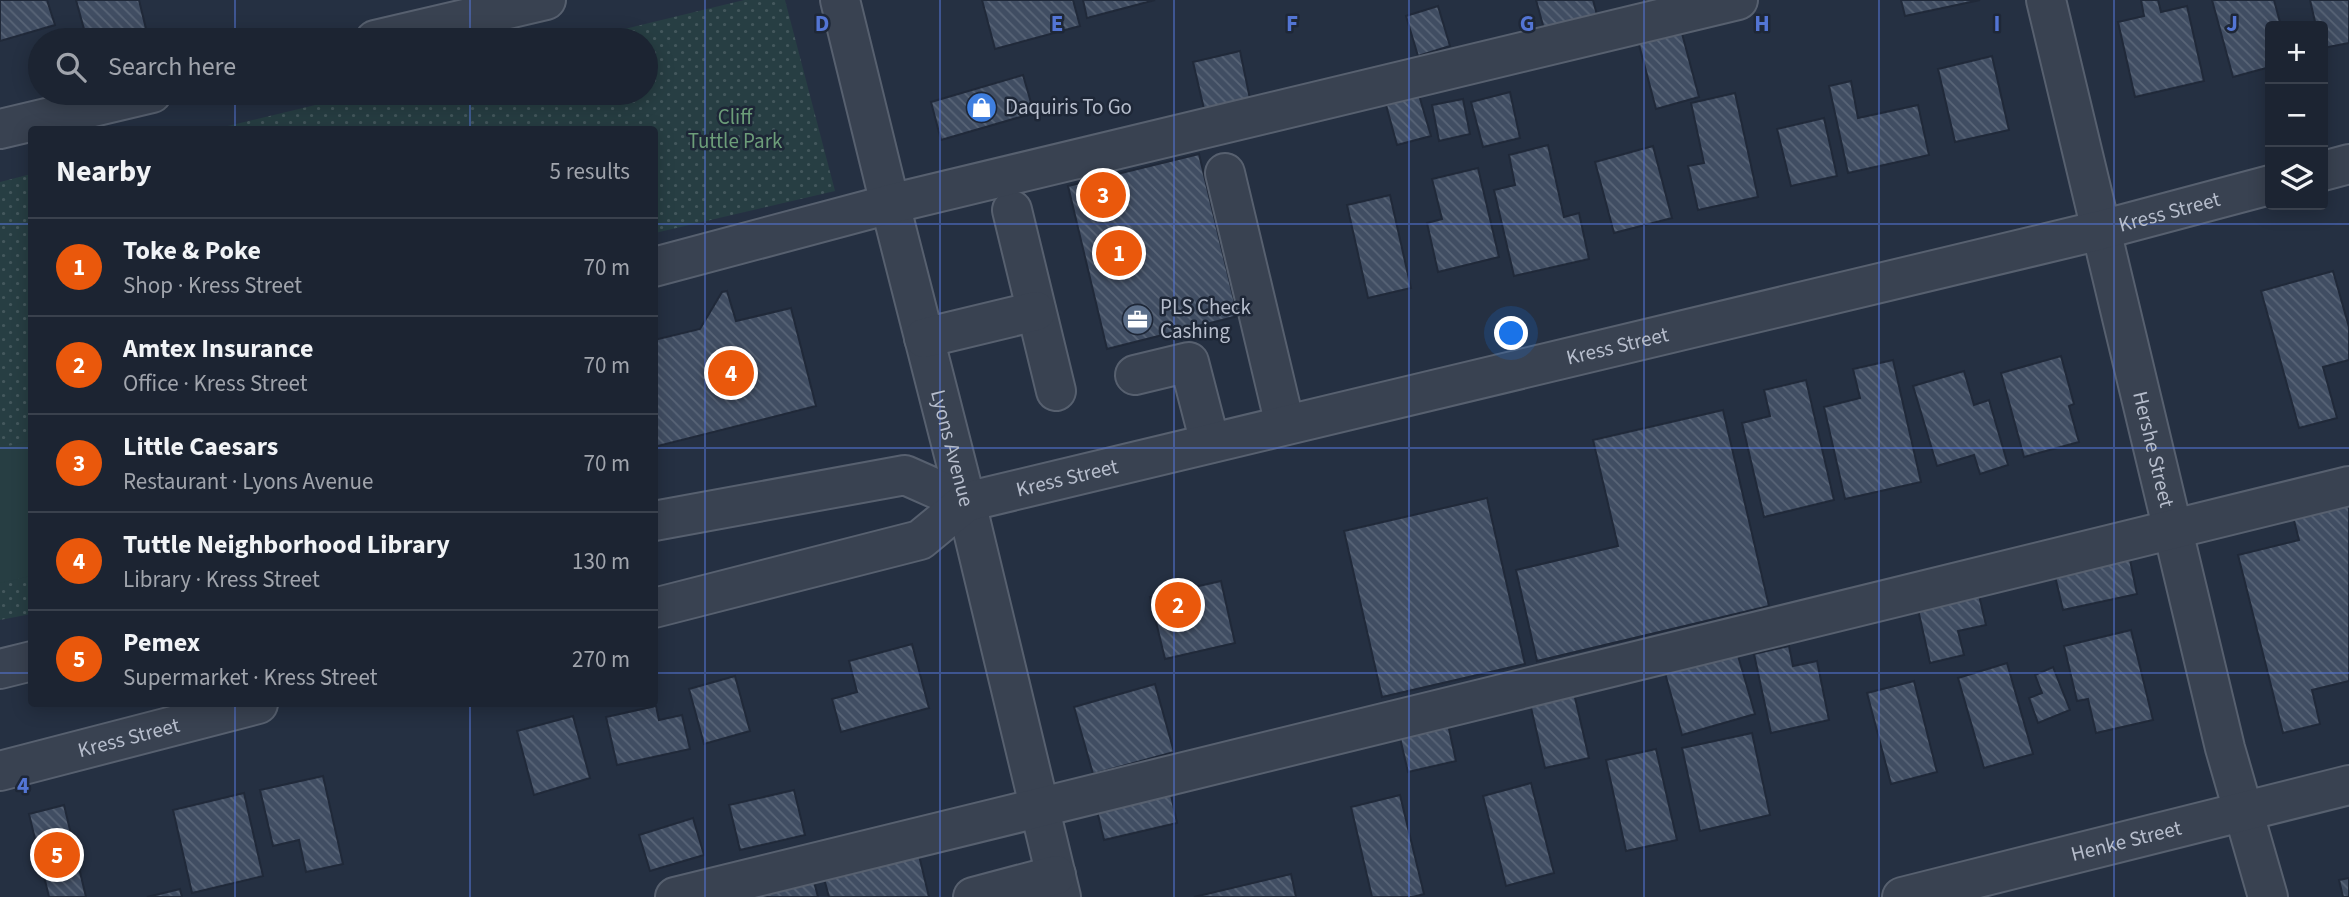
<!DOCTYPE html>
<meta charset="utf-8">
<style>
:root{--surface:#1c2432;--page:#29303e;--text:#f1f3f6;--muted:#a0a4ac;--line:#3a414d;--accent:#ea580c}
body{margin:0;font-family:"Source Sans 3",sans-serif;background:var(--page);color:var(--text)}
.controls{position:absolute;right:21px;top:21px;display:grid;overflow:hidden;border-radius:7px;box-shadow:0 4px 18px #0003}
.controls button{width:63px;height:63px;display:grid;place-items:center;padding:0;border:0;border-bottom:2px solid var(--line);background:var(--surface);color:var(--text);font:35px sans-serif}
.you{position:absolute;left:1512px;top:334px;width:24px;height:24px;margin:-18px;border:5px solid #fff;border-radius:50%;background:#1a73e8;box-shadow:0 0 0 10px #1a73e833}
.badge{display:grid;place-items:center;width:46px;height:46px;border-radius:50%;background:var(--accent);color:#fff;font-size:23px;font-weight:700}
.pin{position:absolute;translate:-50% -50%;border:4px solid #fff;box-shadow:0 2px 7px #0006}
.list{margin:0;padding:0;list-style:none}
h2{display:flex;justify-content:space-between;align-items:center;height:91px;margin:0;padding:0 28px;font-size:30px}
h2 small{font-size:23px;font-weight:400;color:var(--muted)}
.list li{display:grid;grid-template-columns:46px 1fr auto;gap:21px;align-items:center;box-sizing:border-box;height:98px;padding:0 28px;border-top:2px solid var(--line)}
.list b{display:block;font-size:26px;white-space:nowrap}
.list p{margin:0;font-size:23px;white-space:nowrap;color:var(--muted)}
.list em{font-size:23px;font-style:normal;color:var(--muted)}
.icon{flex:none;width:38px;height:38px;fill:none;stroke:currentColor;stroke-width:2;stroke-linecap:round;stroke-linejoin:round}
.map{position:relative;flex:none;width:2349px;height:897px;overflow:hidden}
.search{position:absolute;background:var(--surface);box-shadow:0 4px 18px #0003;left:28px;top:28px;width:630px;height:77px;display:flex;align-items:center;gap:18px;box-sizing:border-box;padding:0 24px;border-radius:38px;color:var(--muted);font-size:26px}
.panel{position:absolute;background:var(--surface);box-shadow:0 4px 18px #0003;left:28px;top:126px;width:630px;height:581px;border-radius:7px}
.map>svg:first-child{display:block}
.park{fill:url(#park-dots)}
.pitch{fill:#273e43}
.building{fill:url(#building-back-hatch);stroke:#202939;stroke-width:2}
.lines{fill:none;stroke-linecap:round;stroke-linejoin:round}
.minor-casing{stroke:#57606f;stroke-width:42}
.minor{stroke:#394251;stroke-width:38}
.grid{fill:none;stroke:#5375d4;stroke-width:2;stroke-opacity:0.55}
.labels{text-anchor:middle;dominant-baseline:central;stroke-width:5;stroke-linejoin:round;paint-order:stroke}
.poi-label{font-size:21px;fill:#b6bdcc;stroke:#1e2737;text-anchor:start}
.park-label{font-size:21px;fill:#6c9d79;stroke:#1e2737}
.street-label{font-size:21px;fill:#b6bdcc;stroke:#1e2737}
.grid-label{font-size:23px;text-anchor:middle;font-weight:bold;fill:#5375d4;stroke:#1e2737;stroke-width:5;stroke-linejoin:round;paint-order:stroke}
</style>
<div class="map">
<svg width="2349" height="897" viewBox="0 0 2349 897">
<defs>
<pattern id="park-dots" width="8" height="8" patternUnits="userSpaceOnUse" patternTransform="scale(1.75)"><rect width="8" height="8" fill="#273e43"/><path d="M2 2h.1M6 6h.1" fill="none" stroke="#44585d" stroke-width="1.8" stroke-linecap="round"/></pattern>
<pattern id="building-back-hatch" width="6" height="6" patternUnits="userSpaceOnUse" patternTransform="scale(1.75)"><rect width="6" height="6" fill="#404d62"/><path d="M-1 5l2 2M0 0l6 6M5-1l2 2" fill="none" stroke="#596577"/></pattern>
</defs>
<rect width="100%" height="100%" fill="#253042"/>
<g class="park">
<path d="M744,0h41l50,191 -180,42 -1,-103 -439,-1 150,-36h281v-53h-67z"/>
<path d="M31,174v440l-31,6v-438z"/>
</g>
<path class="pitch" d="M29,441l3,11 -1,124 -31,7v-135z"/>
<g class="building">
<path d="M0,0h47l8,25 -55,16z"/>
<path d="M76,0h63l8,33 -28,7h-32z"/>
<path d="M982,0h91l7,26 -85,23z"/>
<path d="M1083,0h72l-68,18z"/>
<path d="M1536,0h57l4,15 -53,14z"/>
<path d="M1901,0h79l-75,16z"/>
<path d="M2141,0h17l3,12 26,-6 17,75 -69,16 -17,-75 26,-6z"/>
<path d="M2212,0h62l7,26h-11v41l-37,10z"/>
<path d="M2310,0h39v43l-26,5v-22h-7z"/>
<path d="M1438,6l12,40 -32,10 -12,-40z"/>
<path d="M1680,26l19,71 -43,12 -19,-72z"/>
<path d="M1240,51l10,48 -46,10 -11,-47z"/>
<path d="M1992,56l17,74 -54,12 -17,-73z"/>
<path d="M1023,75l11,38 -93,27 -10,-38z"/>
<path d="M1851,81l7,37 60,-13 11,50 -81,18 -19,-87z"/>
<path d="M1510,92l10,46 -37,9 -12,-45z"/>
<path d="M1735,93l23,104 -60,13 -10,-44 16,-3 -13,-60z"/>
<path d="M1419,95l12,41 -34,9 -11,-40z"/>
<path d="M1463,99l7,35 -31,7 -7,-36z"/>
<path d="M1824,118l13,58 -46,10 -14,-57z"/>
<path d="M1548,145l16,72 15,-4 10,46 -75,17 -20,-86 21,-5 -6,-30z"/>
<path d="M1653,146l19,72 -58,15 -19,-71z"/>
<path d="M1199,154l39,162 -131,33 -39,-163z"/>
<path d="M1478,168l21,89 -61,15 -11,-49 15,-4 -10,-40z"/>
<path d="M1390,195l21,93 -43,10 -21,-93z"/>
<path d="M2333,271l16,56v33l-26,7 14,51 -38,10 -38,-137z"/>
<path d="M727,291l9,30 55,-13 25,98 -162,41v-107l46,-11 22,-37z"/>
<path d="M2061,356l13,48 -5,2 10,36 -55,15 -23,-84z"/>
<path d="M1893,360l28,122 -76,17 -21,-92 36,-9 -7,-29z"/>
<path d="M1964,371l10,34 15,-5 19,65 -28,9 -6,-19 -37,11 -24,-80z"/>
<path d="M1806,380l28,120 -70,17 -22,-94 28,-7 -6,-26z"/>
<path d="M1723,410l46,196 -232,55 -21,-91 102,-24 -25,-106z"/>
<path d="M2349,490v191l-37,9 8,34 -37,9 -45,-178 61,-15 -9,-35z"/>
<path d="M1487,498l38,166 -143,33 -38,-166z"/>
<path d="M2130,560l7,34 -74,16 -8,-34z"/>
<path d="M1221,581l14,62 -70,16 -15,-62z"/>
<path d="M1978,591l8,34 -28,6 6,24 -34,8 -13,-58z"/>
<path d="M2131,630l22,90 -57,13 -8,-34 -11,2 -13,-55z"/>
<path d="M1734,642l21,72 -73,21 -20,-73z"/>
<path d="M912,644l17,64 -88,24 -9,-33 25,-7 -8,-31z"/>
<path d="M1789,646l4,20 24,-5 12,59 -58,13 -17,-79z"/>
<path d="M2007,663l26,91 -49,14 -26,-90z"/>
<path d="M2053,667l17,43 -32,13 -9,-25 13,-5 -7,-18z"/>
<path d="M735,676l15,55 -46,13 -15,-55z"/>
<path d="M1914,681l23,91 -46,12 -24,-91z"/>
<path d="M1155,684l19,68 -81,22 -19,-67z"/>
<path d="M1573,689l16,69 -44,10 -16,-69z"/>
<path d="M656,706l3,14 23,-5 8,34 -73,16 -11,-48z"/>
<path d="M1446,715l10,46 -48,11 -11,-47z"/>
<path d="M573,716l17,62 -56,17 -17,-64z"/>
<path d="M1752,733l18,82 -70,16 -18,-83z"/>
<path d="M1656,749l21,91 -51,11 -20,-91z"/>
<path d="M323,776l20,88 -37,8 -7,-32 -26,6 -13,-56z"/>
<path d="M1531,783l23,90 -48,13 -23,-90z"/>
<path d="M1169,785l8,38 -73,17 -9,-38z"/>
<path d="M794,790l11,45 -65,15 -11,-45z"/>
<path d="M244,793l19,83 -71,17 -19,-83z"/>
<path d="M1400,795l24,99 -11,3h-41l-21,-90z"/>
<path d="M64,805l22,92h-37l-20,-83z"/>
<path d="M693,818l11,37 -54,16 -11,-36z"/>
<path d="M917,847l12,50h-100l-7,-26z"/>
<path d="M811,870l7,27h-63z"/>
<path d="M1291,874l5,23h-102z"/>
<path d="M2349,878v19h-6l-4,-17z"/>
<path d="M180,889l2,8h-35z"/>
</g>
<g class="lines">
<defs>
<g id="minor">
<path id="s1" d="M840,0l50,204 76,298 95,395"/>
<path id="s2" d="M2046,0l179,748 43,149"/>
<path d="M375,40l171,-40"/>
<path d="M0,129l152,-36"/>
<path d="M2323,171l26,-7"/>
<path d="M1225,173l60,252"/>
<path d="M1012,210l44,181"/>
<path d="M654,267l236,-63 848,-204"/>
<path d="M924,338l112,-27"/>
<path d="M1135,375l54,-13 21,81"/>
<path d="M654,521l251,-46 61,27"/>
<path id="s3" d="M654,608l266,-68 46,-38 1135,-272 169,-45"/>
<path d="M0,669l32,-8"/>
<path id="s4" d="M0,771l258,-67"/>
<path d="M675,897l1674,-411"/>
<path d="M973,897l83,-22"/>
<path id="s5" d="M1902,897l447,-112"/>
</g>
</defs>
<use href="#minor" class="minor-casing"/>
<use href="#minor" class="minor"/>
</g>
<path class="grid" d="M235,0v40M470,0v40M705,0v897M940,0v897M1174,0v897M1409,0v897M1644,0v897M1879,0v897M2114,0v897M235,93v37M470,93v37M0,224h32M654,224h1695M0,448h32M654,448h1695M0,673h32M654,673h1695M235,704v193M470,704v193"/>
<defs>
<symbol id="shop-disc" viewBox="-11 -11 22 22"><circle r="9.5" fill="#3f7fe0" stroke="#1e2737"/><path d="M-5-2.5h2.3a2.7 3.5 0 0 1 5.4 0H5L5.5 6h-11ZM-1.5-2.5h3a1.5 2.3 0 0 0-3 0Z" fill="#fff"/></symbol>
<symbol id="office-disc" viewBox="-11 -11 22 22"><circle r="9.5" fill="#5c6f8a" stroke="#1e2737"/><path d="M-6-3h4V-5.5h4V-3h4V5H-6ZM-1-4.5V-3h2v-1.5ZM-6 0V1H6V0Z" fill="#fff"/></symbol>
</defs>
<g fill-rule="evenodd">
<use href="#shop-disc" x="964" y="90" width="35" height="35"/>
<use href="#office-disc" x="1120" y="302" width="35" height="35"/>
</g>
<g class="labels">
<g class="poi-label">
<text x="1005" y="107">Daquiris To Go</text>
<text x="1160" y="307">PLS Check<tspan x="1160" dy="24">Cashing</tspan></text>
</g>
<g class="park-label">
<text x="735" y="117">Cliff<tspan x="735" dy="24">Tuttle Park</tspan></text>
</g>
<g class="street-label">
<text stroke="none"><textPath href="#s3" startOffset="1572">Kress Street</textPath></text>
<text stroke="none"><textPath href="#s3" startOffset="1004">Kress Street</textPath></text>
<text stroke="none"><textPath href="#s1" startOffset="462">Lyons Avenue</textPath></text>
<text stroke="none"><textPath href="#s2" startOffset="462">Hershe Street</textPath></text>
<text stroke="none"><textPath href="#s3" startOffset="438">Kress Street</textPath></text>
<text stroke="none"><textPath href="#s4" startOffset="133">Kress Street</textPath></text>
<text stroke="none"><textPath href="#s5" startOffset="231">Henke Street</textPath></text>
</g>
</g>
<g class="grid-label">
<text x="822" y="31">D</text>
<text x="1057" y="31">E</text>
<text x="1292" y="31">F</text>
<text x="1527" y="31">G</text>
<text x="1762" y="31">H</text>
<text x="1997" y="31">I</text>
<text x="2232" y="31">J</text>
<text x="23" y="793">4</text>
</g>
</svg>
<div class="controls">
<button>+</button>
<button>−</button>
<button><svg class="icon" aria-label="layers" viewBox="0 0 24 24"><path d="M12 4l9 5-9 5-9-5zM3 14l9 5 9-5"/></svg></button>
</div>
<div class="you"></div>
<div class="pin badge" style="left:1119px;top:253px">1</div>
<div class="pin badge" style="left:1178px;top:605px">2</div>
<div class="pin badge" style="left:1103px;top:195px">3</div>
<div class="pin badge" style="left:731px;top:373px">4</div>
<div class="pin badge" style="left:57px;top:855px">5</div>
<div class="search"><svg class="icon" aria-label="search" viewBox="0 0 24 24"><circle cx="10" cy="10" r="6"/><path d="M15 15l6 6"/></svg>Search here</div>
<section class="panel">
<h2>Nearby<small>5 results</small></h2>
<ul class="list">
<li><span class="badge">1</span><div><b>Toke &amp; Poke</b><p>Shop · Kress Street</p></div><em>70 m</em></li>
<li><span class="badge">2</span><div><b>Amtex Insurance</b><p>Office · Kress Street</p></div><em>70 m</em></li>
<li><span class="badge">3</span><div><b>Little Caesars</b><p>Restaurant · Lyons Avenue</p></div><em>70 m</em></li>
<li><span class="badge">4</span><div><b>Tuttle Neighborhood Library</b><p>Library · Kress Street</p></div><em>130 m</em></li>
<li><span class="badge">5</span><div><b>Pemex</b><p>Supermarket · Kress Street</p></div><em>270 m</em></li>
</ul>
</section>
</div>
